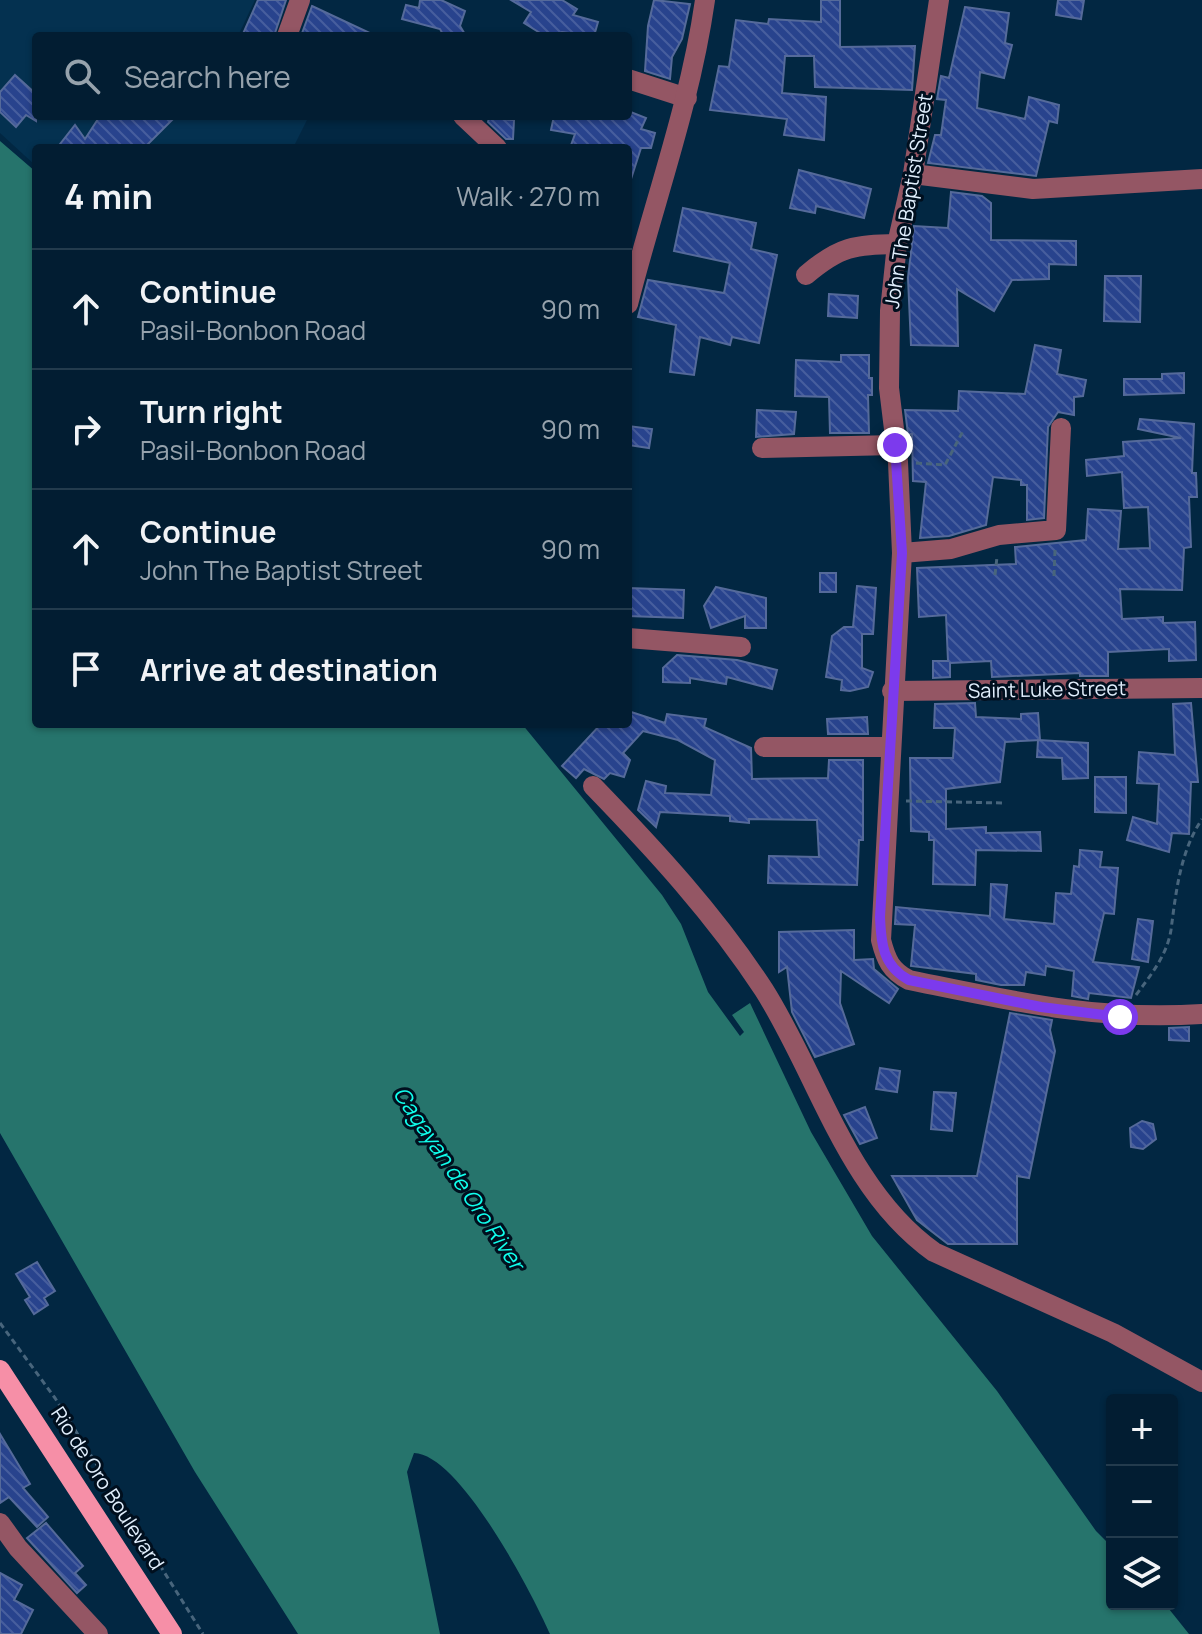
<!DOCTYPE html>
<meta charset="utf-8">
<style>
:root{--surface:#021d32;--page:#102a3e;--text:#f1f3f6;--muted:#96a2ac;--line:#233b4d}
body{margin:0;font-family:Manrope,sans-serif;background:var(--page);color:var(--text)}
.controls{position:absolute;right:24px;bottom:24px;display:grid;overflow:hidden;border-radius:8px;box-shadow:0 2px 6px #0004}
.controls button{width:72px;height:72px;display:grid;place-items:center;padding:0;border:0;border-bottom:2px solid var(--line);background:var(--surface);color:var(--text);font:40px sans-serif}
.stop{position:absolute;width:24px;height:24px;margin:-18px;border:6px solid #7c3aed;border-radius:50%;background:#fff}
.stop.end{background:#7c3aed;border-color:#fff;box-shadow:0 2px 8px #0008}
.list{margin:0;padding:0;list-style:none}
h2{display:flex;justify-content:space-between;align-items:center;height:104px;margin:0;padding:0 32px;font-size:34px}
h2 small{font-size:26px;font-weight:400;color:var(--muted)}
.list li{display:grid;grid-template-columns:52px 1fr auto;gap:24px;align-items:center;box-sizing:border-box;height:120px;padding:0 32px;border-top:2px solid var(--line)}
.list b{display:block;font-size:30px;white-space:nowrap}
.list p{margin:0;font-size:26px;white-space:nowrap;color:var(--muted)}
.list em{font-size:26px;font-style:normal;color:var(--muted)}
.icon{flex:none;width:44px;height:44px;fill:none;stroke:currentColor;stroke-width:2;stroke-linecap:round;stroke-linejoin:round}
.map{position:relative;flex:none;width:1202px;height:1634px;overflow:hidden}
.search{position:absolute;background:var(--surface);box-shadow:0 2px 6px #0004;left:32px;top:32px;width:600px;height:88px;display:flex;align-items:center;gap:20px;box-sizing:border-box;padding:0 28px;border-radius:8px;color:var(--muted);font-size:30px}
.panel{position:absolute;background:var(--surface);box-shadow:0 2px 6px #0004;left:32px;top:144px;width:600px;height:584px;border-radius:8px}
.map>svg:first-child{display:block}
.built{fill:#043150}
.water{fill:#26746c}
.building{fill:url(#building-back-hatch);stroke:#556a9a;stroke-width:2}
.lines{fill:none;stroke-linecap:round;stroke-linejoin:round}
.path{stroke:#48657c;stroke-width:3;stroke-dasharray:6 4;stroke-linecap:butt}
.minor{stroke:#945664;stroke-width:20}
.major{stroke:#f68fa7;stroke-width:20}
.route{stroke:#7c3aed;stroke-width:10}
.labels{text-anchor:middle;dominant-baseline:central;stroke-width:6;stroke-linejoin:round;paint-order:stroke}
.street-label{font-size:20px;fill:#e1effd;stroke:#000f1e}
.water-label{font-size:22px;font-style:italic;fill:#10feec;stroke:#000f1e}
</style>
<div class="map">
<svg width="1202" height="1634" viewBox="0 0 1202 1634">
<defs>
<pattern id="building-back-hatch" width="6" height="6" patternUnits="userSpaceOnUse" patternTransform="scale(2)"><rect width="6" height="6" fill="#28438d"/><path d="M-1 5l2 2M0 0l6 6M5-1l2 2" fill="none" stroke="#475e9e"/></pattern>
</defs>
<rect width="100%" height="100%" fill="#022742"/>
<path class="built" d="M0,0h255l-17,36h-202v80h273l-16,32h-257v18l-36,-33z"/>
<path class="water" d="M0,141l36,31v552h486l140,171 19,29 27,68 32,44 4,-4 -12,-17 18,-12 61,129 61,104 125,155 99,140 16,16v57h53l24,30h-639c-17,-39 -90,-180 -136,-181l-7,19 33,162h-142l-103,-162 -195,-339z"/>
<g class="building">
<path d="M258,0h28l-12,36h-32z"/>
<path d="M420,0h21l24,11 -5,15 6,10h-22l-4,-7 -38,-10 4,-14 13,3z"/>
<path d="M511,0h51l15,9 -4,6 25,7 -4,14 -32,-4 -2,4h-15l-21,-13 7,-11z"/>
<path d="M654,0l36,4 -8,35 -10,18 -2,22 -25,-8 3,-45z"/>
<path d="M821,0h19v47l75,-1 -3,44 -97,-3 -1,-31h-29l-3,37 44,4 -2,43 -40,-5 3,-16 -77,-9 9,-44 10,1 7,-47 32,4 1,-5 52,3z"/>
<path d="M1058,0h26l-3,19 -25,-4z"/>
<path d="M312,6l64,30h-75z"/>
<path d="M965,7l44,6 -4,30 7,2 -8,33 -24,-6 -3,36 48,11 4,-22 30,8 -2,18 -8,-2 -13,55 -108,-13 7,-28h6l5,-35 -9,-1 4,-23 8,2z"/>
<path d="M15,75l21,19v27l-10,-6 -10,12 -16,-15v-20z"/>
<path d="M628,111l18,7 -5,11 14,4 -4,15h-10l-10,31 -3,-31h-58l5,-14 -24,-4 3,-14h74z"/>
<path d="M100,116h76l-32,32h-87l18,-23 10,14z"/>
<path d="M489,118l25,2 -1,19h-7l-18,-17z"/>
<path d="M799,170l72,19 -7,29 -48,-12 -1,7 -25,-5z"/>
<path d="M951,192l31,4 9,7v37l85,1v24l-27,-1v15l-37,1 -18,31 -37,-22 1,57 -47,-1 -3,-67 6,-52 34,2z"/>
<path d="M683,208l73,15 -5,26 26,6 -18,88 -27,-6 -2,8 -30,-8 -6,38 -24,-3 6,-47 -38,-8 10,-37 76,13 6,-30 -56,-12z"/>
<path d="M1105,276h36l-1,46 -36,-1z"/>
<path d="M829,294l29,2 -1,22 -29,-2z"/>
<path d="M1035,345l26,5 -4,24 29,6 -3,16 -9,1v18l-16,-3 -10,15 -4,91 -17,2v-35h-6v-5l-28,-3 -7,48 -37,11 -29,2 6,-56 -13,-1 -1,-47h-4l-3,-24 53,1 1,-20 66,3z"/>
<path d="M841,355h28v23h3v17h-4l1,38h-39l-1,-36 -34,-1 1,-36 45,2z"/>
<path d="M1184,373v20l-60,2v-16h38v-5z"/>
<path d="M757,410l39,2 -2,22 -38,3z"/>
<path d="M1140,419l54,5 -2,49h4l1,24h-8l2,50 -7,1 -2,42 -62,-1 2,30 41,-2v6l32,-1 1,38 -27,1v-12l-61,3v24h-28v-3l-88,4 -1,-16 -41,2v14l-17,1v-17h15l-2,-46 -27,2 -2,-49 99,-4 -1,-17 71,-7 2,-31 33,2 -3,38 32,-1 -2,-41 -24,1 -2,-36 -35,4 -1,-16 38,-4 -1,-14 58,-4 -43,-9z"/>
<path d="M628,426l24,3 -3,19 -21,-3z"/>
<rect x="820" y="573" width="16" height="19"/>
<path d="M857,586l19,2 -3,46h-11v34l11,4 -5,15 -18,4 -9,-1 1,-10 -16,-3 6,-41 12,-9h9z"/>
<path d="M716,587l50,11v30h-21v-12l-34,12 -7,-22z"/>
<path d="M628,588l56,2 -1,28 -55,-2z"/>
<path d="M677,655l60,5 40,10 -5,19 -45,-12 -1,7 -36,-6v5l-27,-1v-14z"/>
<path d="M975,703l1,14 45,2v-5l17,-1 2,27 -35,2 -5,40 -54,7v40l40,-2v6l54,-1 1,19 -65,-1 -1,35 -42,-1 1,-44h-5v-8l-18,-1 -1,-73h43l2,-30h-21l1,-24z"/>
<path d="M1191,703l7,79h-7l-2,52 -17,-1 -3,19 -42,-12 6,-23 24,7 2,-40 -22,-1 2,-31 36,3 -2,-51z"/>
<path d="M628,711l37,12 2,-9 39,5 -2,8 47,21 1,31 76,-1 1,-18h34v80h-4l-2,45 -89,-2 1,-27 50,1 -2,-37 -68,-1v4l-19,-2v-5l-70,-4 -4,15 -18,-17 8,-29 20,5 -1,7 46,2 4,-35 -37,-20 -35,-9 -20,22 7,7 -6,17 -14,-4 -6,6 -20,-10 -8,9 -14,-12 39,-42h27z"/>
<path d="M867,717l1,17h-40l-1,-15z"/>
<path d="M1038,740l50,3v35l-25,1 -1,-21 -25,-1z"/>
<path d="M1095,777h31v36l-31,-1z"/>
<path d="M1080,850l22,2 -2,15 18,1 -4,46 -10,-1 -11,49 46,5 -8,31 -42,-5 -1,6 -16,-3 2,-25 -28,-5 -1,9 -19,-3 -2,13h-23l-25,-5v-6l-65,-8 4,-41 -20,-1 1,-17 94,9 1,-32 16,1 -3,34 50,5 2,-31 15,1 3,-28 5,1z"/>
<path d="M1138,919l15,2 -5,41 -16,-3z"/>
<path d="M854,930v30l19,-1 1,10 24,20 -9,14 -48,-32 -1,32 14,41 -39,13 -23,-45 -5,-45 -8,5v-40z"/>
<path d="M1010,1013l42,7 -2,10 5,21 -26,127 -12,-2v68h-69l-31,-24 -25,-44h85z"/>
<path d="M1189,1027v14l-20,-1v-12z"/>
<path d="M880,1068l20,3 -3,21 -21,-3z"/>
<path d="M934,1092l22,1 -4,38 -21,-2z"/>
<path d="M865,1107l12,31 -17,6 -16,-29z"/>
<path d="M1142,1121l11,3 3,15 -13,10 -12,-2 -1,-19z"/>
<path d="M37,1262l18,29 -11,7 4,7 -14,9 -9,-14 5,-3 -14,-23z"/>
<path d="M0,1434l30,50 -7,4 25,29 -11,10 -28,-30 -9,6z"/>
<path d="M46,1523l37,43 -8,7 11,12 -9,8 -50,-55z"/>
<path d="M0,1573l22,12 -8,15 19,10 -12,24h-21z"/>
</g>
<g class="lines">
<g class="path">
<path d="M916,463l29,2 18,-34"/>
<path d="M995,575l2,-18"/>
<path d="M1054,576l1,-26"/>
<path d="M906,801l97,2"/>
<path d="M1136,995c15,-20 31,-40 35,-65 5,-38 9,-78 31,-111"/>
<path d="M0,1323l55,75 148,236"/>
</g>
<g class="minor">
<path d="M939,0l-26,174 -16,70 -7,67 -1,77 9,74 4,91 -21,387c5,20 10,31 28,40 103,21 187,41 293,34"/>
<path d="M287,36l13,-36"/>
<path d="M628,79l59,19"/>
<path d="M463,116l34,32"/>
<path d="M913,174l120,15 169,-10"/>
<path d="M806,275c34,-29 48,-30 91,-31"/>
<path d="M628,304c26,-102 62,-199 77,-304"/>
<path d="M762,448l133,-3"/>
<path d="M902,553l49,-4 48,-14 57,-5 5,-102"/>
<path d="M628,638l113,9"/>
<path d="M892,691l310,-3"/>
<path d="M764,747h125"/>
<path d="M593,786c62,64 122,129 171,204 55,87 83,200 170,262l179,81 89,49"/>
<path d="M0,1523l18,25 80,86"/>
</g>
<path class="major" d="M0,1370l172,264"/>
</g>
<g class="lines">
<path class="route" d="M895,445l7,108 -22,364c1,27 3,49 29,63l132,27 79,10"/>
</g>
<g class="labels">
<g class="street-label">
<text transform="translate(908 201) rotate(-81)">John The Baptist Street</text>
<text transform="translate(1047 689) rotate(-1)">Saint Luke Street</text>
<text transform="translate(108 1488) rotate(57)">Rio de Oro Boulevard</text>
</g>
<g class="water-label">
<text transform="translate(459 1178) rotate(56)">Cagayan de Oro River</text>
</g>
</g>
</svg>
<div class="controls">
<button>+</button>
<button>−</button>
<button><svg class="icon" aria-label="layers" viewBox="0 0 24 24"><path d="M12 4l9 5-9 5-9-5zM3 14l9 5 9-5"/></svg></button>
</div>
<div class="stop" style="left:1120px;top:1017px"></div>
<div class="stop end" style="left:895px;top:445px"></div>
<div class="search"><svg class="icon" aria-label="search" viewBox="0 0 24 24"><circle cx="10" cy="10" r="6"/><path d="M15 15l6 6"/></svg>Search here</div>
<section class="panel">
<h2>4 min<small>Walk · 270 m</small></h2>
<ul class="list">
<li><svg class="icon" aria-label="ahead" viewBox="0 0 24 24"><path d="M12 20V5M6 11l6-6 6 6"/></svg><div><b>Continue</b><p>Pasil-Bonbon Road</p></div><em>90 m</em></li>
<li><svg class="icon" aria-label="right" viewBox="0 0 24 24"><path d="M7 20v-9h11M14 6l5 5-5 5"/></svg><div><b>Turn right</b><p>Pasil-Bonbon Road</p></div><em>90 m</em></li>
<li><svg class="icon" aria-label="ahead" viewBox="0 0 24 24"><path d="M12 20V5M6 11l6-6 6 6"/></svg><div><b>Continue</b><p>John The Baptist Street</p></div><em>90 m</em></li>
<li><svg class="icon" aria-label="arrive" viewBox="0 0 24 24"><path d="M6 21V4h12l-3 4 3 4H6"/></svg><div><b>Arrive at destination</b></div></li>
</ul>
</section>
</div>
